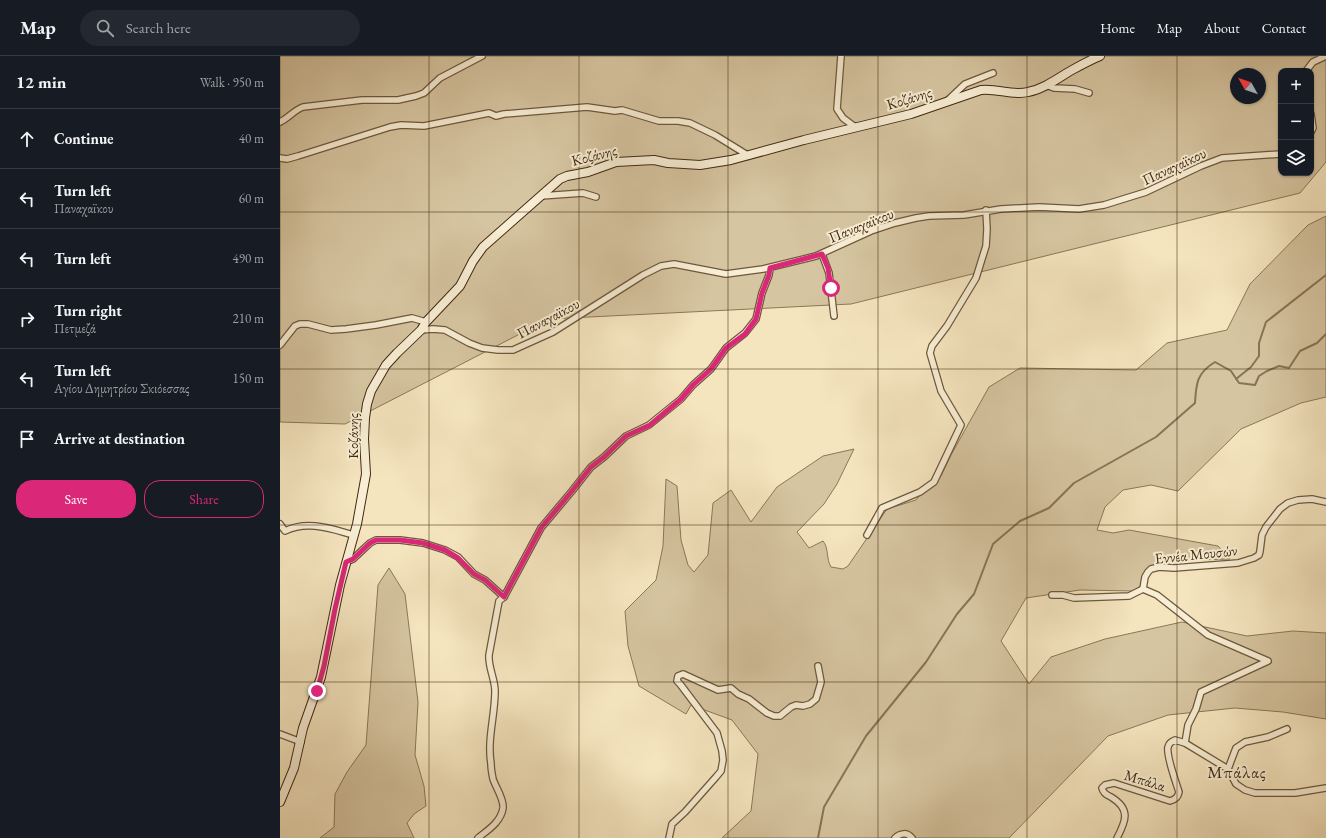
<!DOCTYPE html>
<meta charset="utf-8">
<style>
:root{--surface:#171b24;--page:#242831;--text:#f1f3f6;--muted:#9ea1a6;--line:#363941;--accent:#db2777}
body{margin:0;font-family:"EB Garamond",serif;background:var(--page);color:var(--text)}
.controls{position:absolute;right:12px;top:12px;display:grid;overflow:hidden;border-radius:8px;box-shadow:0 1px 3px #0004}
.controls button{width:36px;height:36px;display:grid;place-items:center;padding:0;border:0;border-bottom:1px solid var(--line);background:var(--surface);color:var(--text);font:20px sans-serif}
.compass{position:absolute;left:950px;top:12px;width:36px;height:36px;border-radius:50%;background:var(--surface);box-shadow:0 1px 3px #0004;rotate:310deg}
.stop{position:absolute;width:12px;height:12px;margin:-9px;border:3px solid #db2777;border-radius:50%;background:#fff}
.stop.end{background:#db2777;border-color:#fff;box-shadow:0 1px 4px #0008}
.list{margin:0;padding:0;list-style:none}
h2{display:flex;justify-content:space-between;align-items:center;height:52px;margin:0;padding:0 16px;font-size:17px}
h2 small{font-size:13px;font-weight:400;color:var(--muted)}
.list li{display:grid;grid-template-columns:26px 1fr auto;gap:12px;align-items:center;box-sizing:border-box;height:60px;padding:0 16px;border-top:1px solid var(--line)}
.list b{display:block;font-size:15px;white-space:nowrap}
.list p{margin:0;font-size:13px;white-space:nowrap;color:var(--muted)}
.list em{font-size:13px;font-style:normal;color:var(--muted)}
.actions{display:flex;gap:8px;padding:12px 16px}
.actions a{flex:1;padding:9px 0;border:1px solid var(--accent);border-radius:16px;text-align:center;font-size:14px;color:var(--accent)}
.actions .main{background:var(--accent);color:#fff}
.icon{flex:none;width:22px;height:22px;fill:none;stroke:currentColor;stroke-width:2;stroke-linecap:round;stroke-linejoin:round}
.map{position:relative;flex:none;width:1046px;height:782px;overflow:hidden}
header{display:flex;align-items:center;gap:24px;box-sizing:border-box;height:56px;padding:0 20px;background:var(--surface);border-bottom:1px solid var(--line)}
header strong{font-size:19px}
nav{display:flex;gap:22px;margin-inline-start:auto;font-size:14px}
.search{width:280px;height:36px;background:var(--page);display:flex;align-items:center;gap:10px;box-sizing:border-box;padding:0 14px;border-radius:22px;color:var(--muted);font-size:15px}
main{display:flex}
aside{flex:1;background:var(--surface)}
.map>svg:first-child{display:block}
.green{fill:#d6c5a1;stroke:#8c7758;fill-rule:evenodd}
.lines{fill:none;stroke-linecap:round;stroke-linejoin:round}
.stream{stroke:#887356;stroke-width:2}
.street-casing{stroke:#6e583c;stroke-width:8}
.secondary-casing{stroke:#412910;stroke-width:10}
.street{stroke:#f8eed5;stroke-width:5.5}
.secondary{stroke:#f8eed5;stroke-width:8}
.route{stroke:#db2777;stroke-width:5}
.grid{fill:none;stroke:#412910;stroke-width:1;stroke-opacity:0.55}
.labels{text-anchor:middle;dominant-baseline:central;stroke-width:4;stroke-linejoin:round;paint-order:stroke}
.street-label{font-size:15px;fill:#412910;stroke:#f8eed5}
.quarter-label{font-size:17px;letter-spacing:1px;fill:#412910;stroke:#f8eed5}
</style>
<header>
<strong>Map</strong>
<div class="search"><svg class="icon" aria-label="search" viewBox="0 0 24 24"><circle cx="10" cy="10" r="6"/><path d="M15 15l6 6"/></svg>Search here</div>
<nav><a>Home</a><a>Map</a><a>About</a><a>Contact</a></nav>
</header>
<main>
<aside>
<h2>12 min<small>Walk · 950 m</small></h2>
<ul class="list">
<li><svg class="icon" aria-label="ahead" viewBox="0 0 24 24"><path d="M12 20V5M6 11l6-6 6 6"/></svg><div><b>Continue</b></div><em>40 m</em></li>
<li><svg class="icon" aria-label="left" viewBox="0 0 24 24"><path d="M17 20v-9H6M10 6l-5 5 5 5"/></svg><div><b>Turn left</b><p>Παναχαϊκου</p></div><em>60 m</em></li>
<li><svg class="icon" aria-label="left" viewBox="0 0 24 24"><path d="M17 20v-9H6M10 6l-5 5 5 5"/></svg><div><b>Turn left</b></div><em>490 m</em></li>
<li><svg class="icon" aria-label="right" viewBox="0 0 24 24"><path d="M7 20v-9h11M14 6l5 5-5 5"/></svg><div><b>Turn right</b><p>Πετμεζά</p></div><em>210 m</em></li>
<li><svg class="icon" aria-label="left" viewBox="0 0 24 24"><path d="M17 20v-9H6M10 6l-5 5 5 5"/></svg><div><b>Turn left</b><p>Αγίου Δημητρίου Σκιόεσσας</p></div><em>150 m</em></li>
<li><svg class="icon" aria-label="arrive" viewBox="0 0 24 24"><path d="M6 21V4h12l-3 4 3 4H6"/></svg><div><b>Arrive at destination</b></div></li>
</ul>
<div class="actions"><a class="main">Save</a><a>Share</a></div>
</aside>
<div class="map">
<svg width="1046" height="782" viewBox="0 0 1046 782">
<rect width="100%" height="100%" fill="#f5e5bf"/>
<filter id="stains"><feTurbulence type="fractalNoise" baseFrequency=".005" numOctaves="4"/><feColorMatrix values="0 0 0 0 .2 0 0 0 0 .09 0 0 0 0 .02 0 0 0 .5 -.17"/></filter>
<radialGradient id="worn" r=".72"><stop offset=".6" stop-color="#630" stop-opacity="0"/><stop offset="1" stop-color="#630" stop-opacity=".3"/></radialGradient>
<g class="green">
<path d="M0,0h1046v106l-26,31 -449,111 -302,15 -204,105 -65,-2zM1001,15h30v102h-30zM956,18h24v24h-24z"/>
<path d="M1046,160v181l-25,6 -60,26 -63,62 -27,-6 -28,5 -18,17 -8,23 16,3 16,-3 89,16 12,13 -68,2 -17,10 -3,14 -9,6 -53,-1 -54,8 -25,43 28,43 22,-27 54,-18 77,-17 65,14 46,-5 33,2v86l-43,-7 -48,-4 -67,7 -60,21 -99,102h-287l29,-27 7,-57 -26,-34 -41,-15 -5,9 -47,-28 -11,-40 -3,-35 31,-31 7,-34 3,-67 11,7 4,54 7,25 6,7 14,-17 5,-52 18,-13 20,32 26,-35 46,-31 31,-7 -17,35 -13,20 -27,28 12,16 14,-7c6,7 3,18 8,26l12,2 5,-3 39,-57 29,-9 14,-18 11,-6 10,-21 38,-68 31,-19 116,2 31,-27 60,-13 23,-46 58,-59z"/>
<path d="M109,512l16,26 13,108 -3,53 9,31 2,20 -12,8 -7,9 7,15h-94l14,-11 1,-33 12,-22 19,-27 12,-160z"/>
</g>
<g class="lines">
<g class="stream">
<path d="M956,323l15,-12 8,-11v-13l7,-21 60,-47"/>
<path d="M538,782l6,-31 42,-71 60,-74 31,-48 17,-20 19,-50 27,-23 29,-13 25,-25 82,-46 39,-34c1,-20 2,-30 20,-41l16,9 8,12 16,2 4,-9 8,-5 12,-5 10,2 11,-17 17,-8 9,-9"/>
</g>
<defs>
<g id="street">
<path d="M561,0l-4,53 6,9 12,9"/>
<path d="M1026,15l7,-9 13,-6"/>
<path d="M766,29l8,3 21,1 14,4"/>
<path d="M667,45l18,-17 28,-11"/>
<path d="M1031,58l2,14 -2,4"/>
<path d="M0,66c9,-4 14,-12 23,-15l59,-7h36l18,-4 8,-3 16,-15 42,-22"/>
<path d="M0,102l7,1 11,-3 92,-29 11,-2 23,1 65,-13 7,3 8,-2 83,-7 28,4 7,-1 37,11h19l12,2 25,12 34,21"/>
<path d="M261,140l42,-3 13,4"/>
<path d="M542,198l7,19 5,43"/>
<path d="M141,274l12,-1 12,1 24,13 13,5 16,2h15l40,-18 90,-57 18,-9 13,-2 52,10 37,-5 53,-13 55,-25 24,-8 21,-5 13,-2 35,-1 37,-6 38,-2 40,2 25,-4 42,-13 55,-26 21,-8 59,-4"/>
<path d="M0,289l15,-19 5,-2h8l23,6 15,-1 30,-4 36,-7 14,4"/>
<path d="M0,468l5,7c23,-11 46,-2 69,4"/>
<path d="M587,479l15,-27 38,-16 14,-10 27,-57 -20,-34 -11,-38 2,-7 15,-20 29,-48 10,-32 1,-17 -1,-19"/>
<path d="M66,506l7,-3 17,-16 6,-3h24l23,3 22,7 13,7 16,17 11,6 19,17"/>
<path d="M772,539h11l11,3 55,-2 14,-7"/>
<path d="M0,678l21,8"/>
<path d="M905,687l3,-18 8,-16 5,-17 67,-31 -60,-26 -51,-40 -14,-6 2,-12 3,-5 3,-3 8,-2 15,1 64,-5 16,-5 5,-3 1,-4 2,-16 4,-8 14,-18 8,-6 10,-3 14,-1 14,3"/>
<path d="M948,713l8,-21 9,-6 23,-5 19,-8"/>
<path d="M198,782c10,-8 23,-16 25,-30 1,-9 -7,-20 -10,-29 -1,-5 -2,-10 -2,-15 -4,-25 4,-48 4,-73 0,-12 -7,-24 -6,-36l10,-54 5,-4 37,-69 31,-37 19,-24 13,-10 22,-21 23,-11 32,-26 12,-14 18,-16 15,-21 19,-15 11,-14 6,-26 7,-18 1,-7"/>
<path d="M389,782l3,-14 13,-12 31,-35 5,-6 2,-11 -1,-9 -5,-18 -37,-49 -3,-3 1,-5 5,-2 35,16 13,-2 7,6 11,5 18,14 7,3h6l11,-9 5,-2 7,1 7,-2 6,-5 5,-17 -3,-16"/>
<path d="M615,782c5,-5 12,-6 17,0"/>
<path d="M837,782c9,-17 14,-29 -6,-41 -5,-2 -8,-4 -9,-9l3,-3 9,-2 56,18c6,-2 8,-4 9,-9 -3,-10 -13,-36 -11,-45 1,-4 3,-5 7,-7l10,3 43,26 8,15 9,6 10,3h40l31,-5"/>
</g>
<path id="secondary" d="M0,746l14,-34 9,-40 18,-51 19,-92 17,-61 9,-50 -2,-35 1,-21 2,-14 4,-13 15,-26 11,-12 24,-23 5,-8 34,-36 13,-25 10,-14 77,-68 7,-3 21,-4 28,-10 38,-2 14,3 32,2 31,-5 73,-20 107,-26 70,-24c16,-2 31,6 47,2 16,-3 30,-14 44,-22 9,-5 18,-10 28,-14"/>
</defs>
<use href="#street" class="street-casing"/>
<use href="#secondary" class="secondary-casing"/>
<use href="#street" class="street"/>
<use href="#secondary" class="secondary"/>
</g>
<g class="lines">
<path class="route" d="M37,635l7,-25 11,-57 11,-47 7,-3 17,-16 6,-3h24l23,3 22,7 13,8 16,16 11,6 19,17 37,-69 31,-37 19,-24 13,-10 22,-21 24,-11 31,-26 12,-14 18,-16 15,-21 19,-14 11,-15 6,-26 7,-18 1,-7 52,-14 6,14 3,20"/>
</g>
<path class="grid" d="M149,0v782M299,0v782M448,0v782M598,0v782M747,0v782M897,0v782M0,156h1046M0,313h1046M0,469h1046M0,626h1046"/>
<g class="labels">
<g class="street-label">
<text transform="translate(629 42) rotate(-17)">Κοζάνης</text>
<text transform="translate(314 99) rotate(-14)">Κοζάνης</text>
<text transform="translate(894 110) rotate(-25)">Παναχαϊκου</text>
<text transform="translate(581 169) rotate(-22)">Παναχαϊκου</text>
<text transform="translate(268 262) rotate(-28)">Παναχαϊκου</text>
<text transform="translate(72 380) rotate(-90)">Κοζάνης</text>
<text transform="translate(916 498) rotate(-6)">Εννέα Μουσών</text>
<text transform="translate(865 724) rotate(17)">Μπάλα</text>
</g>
<g class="quarter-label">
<text x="957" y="716">Μπάλας</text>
</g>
</g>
<rect width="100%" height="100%" filter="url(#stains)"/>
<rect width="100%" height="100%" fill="url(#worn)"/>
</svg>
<div class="controls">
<button>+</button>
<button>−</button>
<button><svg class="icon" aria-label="layers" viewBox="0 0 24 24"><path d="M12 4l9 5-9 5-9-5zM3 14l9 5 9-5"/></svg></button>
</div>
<svg class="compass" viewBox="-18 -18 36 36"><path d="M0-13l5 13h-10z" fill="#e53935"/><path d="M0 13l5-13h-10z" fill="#9ea1a6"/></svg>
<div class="stop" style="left:551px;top:232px"></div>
<div class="stop end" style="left:37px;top:635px"></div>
</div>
</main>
